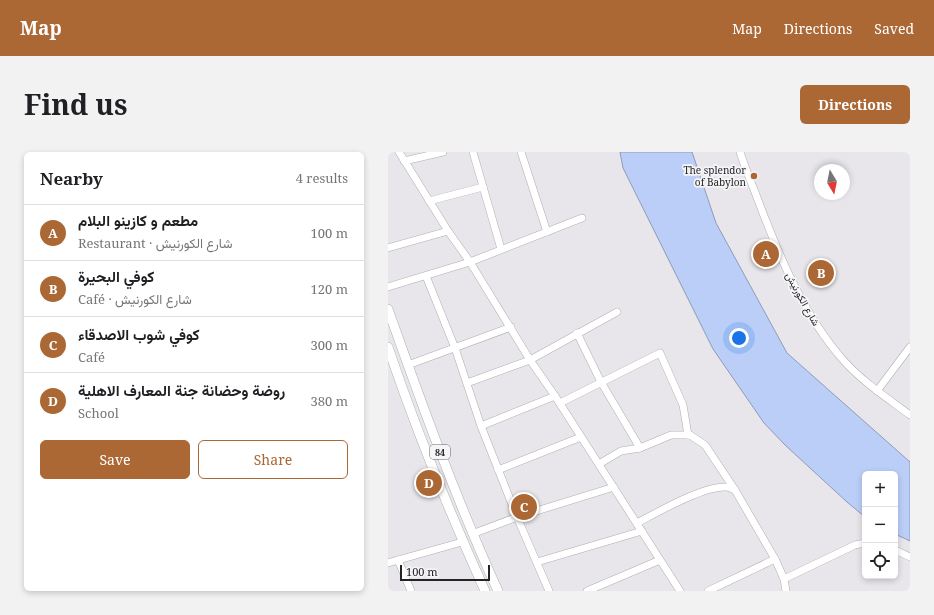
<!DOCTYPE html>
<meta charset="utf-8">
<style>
:root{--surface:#fff;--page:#f2f2f2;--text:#202124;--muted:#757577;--line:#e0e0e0;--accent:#ab6835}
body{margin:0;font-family:"Noto Serif",Vazirmatn,serif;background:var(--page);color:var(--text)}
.controls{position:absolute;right:12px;bottom:12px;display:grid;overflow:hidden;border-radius:6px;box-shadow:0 2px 6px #0003}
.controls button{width:36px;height:36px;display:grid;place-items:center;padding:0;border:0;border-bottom:1px solid var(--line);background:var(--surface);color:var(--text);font:20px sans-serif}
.compass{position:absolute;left:426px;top:12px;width:36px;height:36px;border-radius:50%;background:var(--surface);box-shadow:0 2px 6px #0003;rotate:170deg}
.scale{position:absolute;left:12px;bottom:10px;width:90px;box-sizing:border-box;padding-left:4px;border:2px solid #242425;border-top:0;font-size:11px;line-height:14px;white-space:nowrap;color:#242425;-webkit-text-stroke:3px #f5f4f7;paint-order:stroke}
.you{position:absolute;left:351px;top:186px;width:14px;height:14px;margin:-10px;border:3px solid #fff;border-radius:50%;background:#1a73e8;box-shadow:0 0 0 6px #1a73e833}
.badge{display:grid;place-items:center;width:26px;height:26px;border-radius:50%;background:var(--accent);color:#fff;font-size:13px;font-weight:700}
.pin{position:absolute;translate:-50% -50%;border:2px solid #fff;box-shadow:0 1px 4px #0006}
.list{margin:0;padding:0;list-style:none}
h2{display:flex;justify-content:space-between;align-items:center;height:52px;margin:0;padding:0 16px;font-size:17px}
h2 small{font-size:13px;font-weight:400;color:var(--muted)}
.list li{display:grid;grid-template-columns:26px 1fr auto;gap:12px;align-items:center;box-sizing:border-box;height:56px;padding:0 16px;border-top:1px solid var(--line)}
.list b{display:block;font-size:15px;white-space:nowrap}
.list p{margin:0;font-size:13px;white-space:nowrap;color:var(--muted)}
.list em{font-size:13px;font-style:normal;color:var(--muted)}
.actions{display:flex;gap:8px;padding:12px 16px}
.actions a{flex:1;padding:9px 0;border:1px solid var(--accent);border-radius:6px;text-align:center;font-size:14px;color:var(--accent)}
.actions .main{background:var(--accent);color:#fff}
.icon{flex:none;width:22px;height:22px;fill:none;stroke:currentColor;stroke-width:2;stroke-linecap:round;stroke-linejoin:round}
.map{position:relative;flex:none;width:522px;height:439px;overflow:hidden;border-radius:6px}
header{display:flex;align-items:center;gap:24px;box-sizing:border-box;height:56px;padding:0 20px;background:var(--accent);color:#fff}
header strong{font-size:19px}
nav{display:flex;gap:22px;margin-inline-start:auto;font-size:14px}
.intro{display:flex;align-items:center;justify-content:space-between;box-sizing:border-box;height:96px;padding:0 24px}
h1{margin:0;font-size:28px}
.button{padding:10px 18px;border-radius:6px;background:var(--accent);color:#fff;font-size:14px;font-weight:700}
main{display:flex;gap:24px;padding:0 24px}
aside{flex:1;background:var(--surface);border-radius:6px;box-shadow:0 2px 6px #0003}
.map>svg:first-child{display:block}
.water{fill:#bbcef8;stroke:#8e9bb9}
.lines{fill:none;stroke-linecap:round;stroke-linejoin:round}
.minor-casing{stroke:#afaeb1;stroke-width:8}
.major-casing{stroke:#afaeb1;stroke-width:10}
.minor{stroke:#fff;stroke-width:7}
.major{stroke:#fff;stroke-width:9}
.poi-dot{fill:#ab6835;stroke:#f5f4f7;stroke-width:1.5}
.labels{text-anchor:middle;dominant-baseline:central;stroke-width:3.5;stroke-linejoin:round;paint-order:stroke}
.shield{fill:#f5f4f7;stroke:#636264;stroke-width:1}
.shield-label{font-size:9px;font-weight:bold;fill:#242425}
.poi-label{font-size:10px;fill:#242425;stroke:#f5f4f7;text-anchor:end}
.street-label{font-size:10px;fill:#242425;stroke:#f5f4f7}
</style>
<header>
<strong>Map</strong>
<nav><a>Map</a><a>Directions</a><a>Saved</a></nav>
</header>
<div class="intro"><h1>Find us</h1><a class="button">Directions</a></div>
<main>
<aside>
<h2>Nearby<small>4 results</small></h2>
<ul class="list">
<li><span class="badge">A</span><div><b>مطعم و كازينو البلام</b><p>Restaurant · شارع الكورنيش</p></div><em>100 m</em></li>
<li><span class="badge">B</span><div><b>كوفي البحيرة</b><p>Café · شارع الكورنيش</p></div><em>120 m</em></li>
<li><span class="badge">C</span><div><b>كوفي شوب الاصدقاء</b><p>Café</p></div><em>300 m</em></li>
<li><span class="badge">D</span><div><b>روضة وحضانة جنة المعارف الاهلية</b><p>School</p></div><em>380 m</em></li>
</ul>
<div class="actions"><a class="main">Save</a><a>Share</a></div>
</aside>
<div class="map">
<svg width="522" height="439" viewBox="0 0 522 439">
<rect width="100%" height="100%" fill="#e8e6ea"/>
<path class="water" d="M232,0h72l24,71 71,130 123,109v79l-15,-7v-60h-30v43l-18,-15 -62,-57 -21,-22 -51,-74 -90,-181z"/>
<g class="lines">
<defs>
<g id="minor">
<path d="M11,0l49,79 22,31 60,98 25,36 125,195"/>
<path d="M85,0l28,97"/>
<path d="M133,0l26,80"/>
<path d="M352,0c5,16 12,32 18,48 21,56 46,116 86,161 19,21 43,37 66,54"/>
<path d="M16,9l39,-9"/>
<path d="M41,49l54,-14"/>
<path d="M0,96l60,-17"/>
<path d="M38,124l29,72 26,78 36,91 32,74"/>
<path d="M0,135l82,-25 112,-44"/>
<path d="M189,181l24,49 39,66 -19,3 -22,13"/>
<path d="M20,213l103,-38"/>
<path d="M79,231l63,-23 87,-48"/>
<path d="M489,239l33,-44"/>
<path d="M172,251l100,-50 23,52 5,30"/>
<path d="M93,274l74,-30"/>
<path d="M252,296l31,-13h19l15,10 30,45 40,69 9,20 2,12"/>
<path d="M110,318l83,-33"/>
<path d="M249,371c21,-11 66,-37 89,-36 3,0 7,2 9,3"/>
<path d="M84,382l45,-17 97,-30"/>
<path d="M507,398l15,7"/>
<path d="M10,408l13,31"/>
<path d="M149,410l105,-31"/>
<path d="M0,411l74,-21"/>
<path d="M396,427l71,-34 10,-2"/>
<path d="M199,439l73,-31"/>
<path d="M320,439l67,-32"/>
</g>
<g id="major">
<path d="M0,157c34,96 68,190 110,282"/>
<path d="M0,195c28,83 61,164 97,244"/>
</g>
</defs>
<use href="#minor" class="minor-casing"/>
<use href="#major" class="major-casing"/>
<use href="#minor" class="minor"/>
<use href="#major" class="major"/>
</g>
<circle class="poi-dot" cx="366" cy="24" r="4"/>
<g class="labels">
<rect class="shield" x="42" y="293" width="20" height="14" rx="3"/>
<g class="shield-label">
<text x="52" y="300">84</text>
</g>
<g class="poi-label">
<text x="358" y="18">The splendor<tspan x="358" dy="12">of Babylon</tspan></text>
</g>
<g class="street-label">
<text transform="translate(415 147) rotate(61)">شارع الكورنيش</text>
</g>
</g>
</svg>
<div class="controls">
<button>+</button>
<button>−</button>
<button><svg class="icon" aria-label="locate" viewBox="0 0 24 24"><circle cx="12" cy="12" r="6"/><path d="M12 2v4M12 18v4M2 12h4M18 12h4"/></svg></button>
</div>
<svg class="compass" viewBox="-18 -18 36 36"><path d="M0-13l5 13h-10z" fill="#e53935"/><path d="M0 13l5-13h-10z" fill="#757577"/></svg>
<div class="scale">100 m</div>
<div class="you"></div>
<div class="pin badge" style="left:378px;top:102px">A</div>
<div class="pin badge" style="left:433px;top:121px">B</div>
<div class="pin badge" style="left:136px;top:355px">C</div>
<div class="pin badge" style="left:41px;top:331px">D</div>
</div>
</main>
